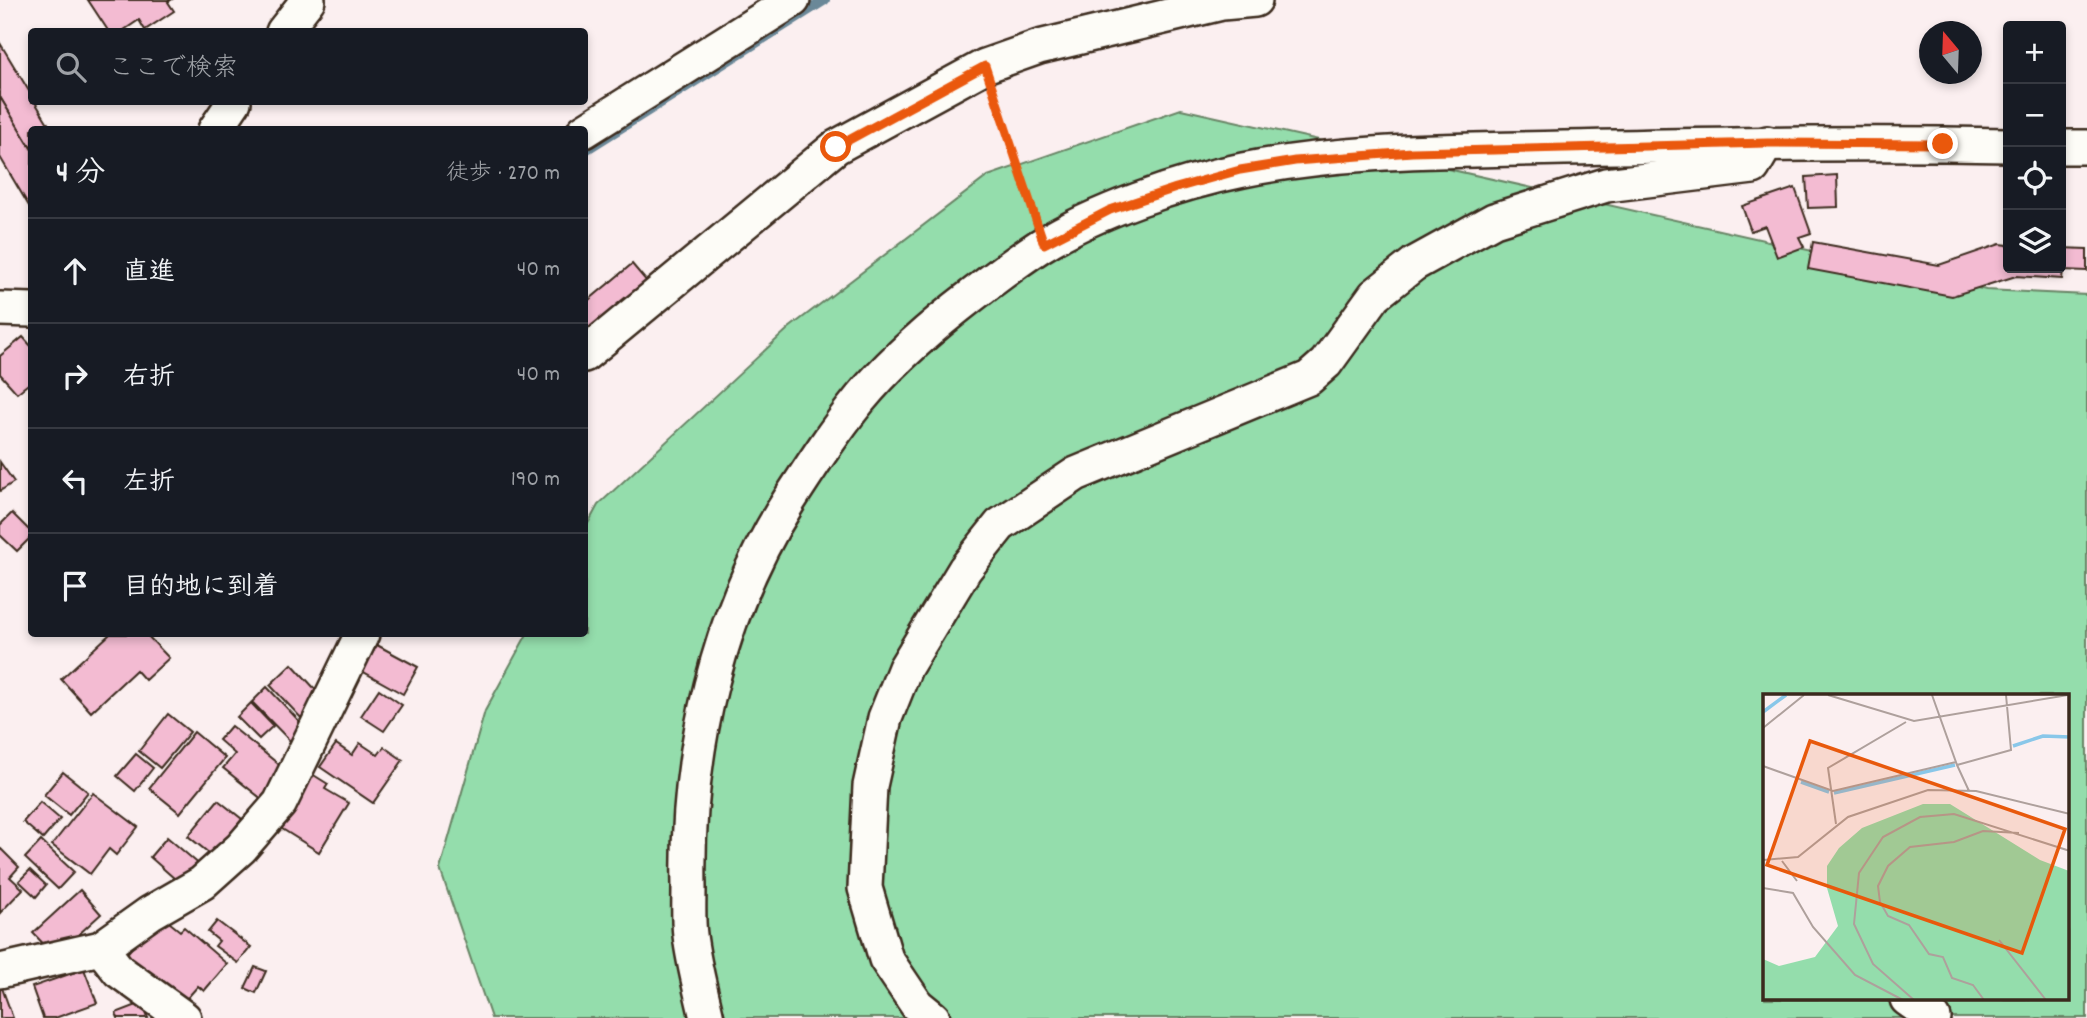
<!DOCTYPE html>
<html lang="ja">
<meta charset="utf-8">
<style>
:root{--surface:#171b24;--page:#242831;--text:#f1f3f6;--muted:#9ea1a6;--line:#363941}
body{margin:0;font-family:Dekko,"Klee One",sans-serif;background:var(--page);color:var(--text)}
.controls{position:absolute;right:21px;top:21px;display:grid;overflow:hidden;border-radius:7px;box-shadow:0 4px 10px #0003}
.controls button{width:63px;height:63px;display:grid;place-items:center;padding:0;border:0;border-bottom:2px solid var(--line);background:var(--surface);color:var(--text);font:35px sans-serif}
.compass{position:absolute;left:1919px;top:21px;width:63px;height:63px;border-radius:50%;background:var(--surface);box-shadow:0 4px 10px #0003;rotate:341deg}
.stop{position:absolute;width:21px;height:21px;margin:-16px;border:5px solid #ea580c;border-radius:50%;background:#fff}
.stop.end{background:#ea580c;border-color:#fff;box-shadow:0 2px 7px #0008}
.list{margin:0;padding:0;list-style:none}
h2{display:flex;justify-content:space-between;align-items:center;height:91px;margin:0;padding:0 28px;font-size:30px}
h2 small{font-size:23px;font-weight:400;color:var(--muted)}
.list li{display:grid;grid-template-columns:46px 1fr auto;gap:21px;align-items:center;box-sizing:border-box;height:105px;padding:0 28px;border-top:2px solid var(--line)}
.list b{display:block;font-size:26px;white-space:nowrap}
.list em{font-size:23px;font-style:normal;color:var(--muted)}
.icon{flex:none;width:38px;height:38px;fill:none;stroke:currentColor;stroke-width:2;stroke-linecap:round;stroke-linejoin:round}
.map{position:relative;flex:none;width:2087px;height:1018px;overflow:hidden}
.search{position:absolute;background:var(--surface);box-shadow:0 4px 10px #0003;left:28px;top:28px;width:560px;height:77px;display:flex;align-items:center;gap:18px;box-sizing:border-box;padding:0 24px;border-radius:7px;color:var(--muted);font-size:26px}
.panel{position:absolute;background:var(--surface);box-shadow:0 4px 10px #0003;left:28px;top:126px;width:560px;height:511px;border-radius:7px}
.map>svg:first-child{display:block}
.green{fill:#94ddac;stroke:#688465;stroke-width:2;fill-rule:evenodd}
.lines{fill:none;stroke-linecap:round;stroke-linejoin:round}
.stream{stroke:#6a8898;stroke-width:10}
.building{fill:#f3bbd2;stroke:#3b2a1e;stroke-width:2}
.minor-casing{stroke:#3b2a1e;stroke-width:38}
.path{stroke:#3b2a1e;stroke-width:4.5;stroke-dasharray:2 5;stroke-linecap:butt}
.minor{stroke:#fdfcf7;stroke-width:33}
.route{stroke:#ea580c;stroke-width:9}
.inset-river{fill:none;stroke:#89c7e9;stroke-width:3.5}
.inset-road{fill:none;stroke:#aea09c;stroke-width:2}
.view{fill:#e8590c;fill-opacity:0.15;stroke:#e8590c;stroke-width:3.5}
.inset-edge{fill:none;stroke:#3b2a1e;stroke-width:3.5}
</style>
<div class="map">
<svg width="2087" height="1018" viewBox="0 0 2087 1018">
<rect width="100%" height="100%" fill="#fbeff0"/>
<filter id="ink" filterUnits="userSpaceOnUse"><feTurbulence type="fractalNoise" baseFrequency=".0143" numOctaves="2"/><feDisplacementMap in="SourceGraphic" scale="14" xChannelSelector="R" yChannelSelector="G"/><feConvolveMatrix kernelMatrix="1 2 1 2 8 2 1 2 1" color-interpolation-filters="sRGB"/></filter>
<g filter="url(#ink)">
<path class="green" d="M1181,109l805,181 101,5v723h-1596l-51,-149 45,-158 42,-77h57l1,-105 13,-24 191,-177 199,-152zM1765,696h303v303h-303z"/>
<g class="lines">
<path class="stream" d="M584,151l241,-151"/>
</g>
<g class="building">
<path d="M88,0h83l-3,2 6,9 -29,19 -6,-10 -18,12h-12z"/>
<path d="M0,43l32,53v6h3l17,28h-20v20l-32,-53z"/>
<path d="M0,97l32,53v61l-32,-54z"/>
<path d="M1837,175l1,32 -30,1 -2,-31z"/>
<path d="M1795,188l16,45 -12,4 5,10 -27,10 -12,-31 -14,5 -9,-25z"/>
<path d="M1813,242l126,23 61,-21 8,1v23h53v-20l26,1v22l-24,-1 -1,9 -46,-3 -64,20 -144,-27z"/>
<path d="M632,264l22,26 -70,58v-44z"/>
<path d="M23,337l9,10v34l-15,12 -17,-19v-18z"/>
<path d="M0,462l14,20 -14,9z"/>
<path d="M12,513l20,20v3l-15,15 -17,-16v-10z"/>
<path d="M110,634h36l23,24 -24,22 -9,-10 -45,42 -30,-33z"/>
<path d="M377,645l41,22 -15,27 -41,-23z"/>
<path d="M292,664l24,26 -13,30 -33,-35z"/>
<path d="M267,687l35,37 -9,20 -41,-42z"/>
<path d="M379,689l23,16 -18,26 -23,-15z"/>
<path d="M251,703l22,23 -14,13 -22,-22z"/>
<path d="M168,714l22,18 -30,36 -21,-17z"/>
<path d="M231,726l56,45 -24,29 -40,-32 12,-14 -16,-14z"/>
<path d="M194,732l31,26 -45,55 -31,-25z"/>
<path d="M360,743l18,12 6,-8 19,13 -30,43 -53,-36 16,-23 16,11z"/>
<path d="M136,754l17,14 -18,23 -18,-15z"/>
<path d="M63,772l25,20 -19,23 -25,-20z"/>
<path d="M312,774l16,10 -3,5 24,14 -30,49 -40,-25z"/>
<path d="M93,793l45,34 -22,28 -7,-6 -19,25 -38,-29z"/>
<path d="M218,800l24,19 -12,15 3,2 -18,22 -27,-22z"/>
<path d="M40,802l20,17 -17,20 -20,-17z"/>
<path d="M167,837l34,29 -18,20 -33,-29z"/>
<path d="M41,841l33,31 -16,17 -33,-31z"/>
<path d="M0,848l19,19 -9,10 13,12 -23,24z"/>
<path d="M30,870l16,15 -10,12 -17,-16z"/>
<path d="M80,890l21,24 -46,42 -22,-23z"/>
<path d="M159,914l21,17 4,-4 43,37 -23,27 -6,-5 -16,18 -57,-48z"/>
<path d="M217,921l34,26 -13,16 -23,-17 4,-5 -11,-9z"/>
<path d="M255,967l11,4 -10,22 -11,-5z"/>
<path d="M84,969l13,34 -42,15h-12l-11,-31z"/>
<path d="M2,988l11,30h-13v-29z"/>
<path d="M142,1003l6,15h-30l-2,-5z"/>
</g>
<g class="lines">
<defs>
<g id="minor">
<path d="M283,32l25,-32"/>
<path d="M215,130l19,-28"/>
<path d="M584,131l209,-131"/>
<path d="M2061,147h26"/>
<path d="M0,309l32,1"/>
<path d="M584,355l252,-208 149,-81 54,-19 183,-44 33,-3"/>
<path d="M101,948l18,23 65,47"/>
<path d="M0,971l101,-23 49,-35 52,-30 39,-35 39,-45 82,-169"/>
<path d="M1907,999l27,19"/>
<path d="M707,1018c-6,-27 -14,-56 -17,-83 -2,-16 -1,-32 -1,-48 -3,-134 28,-273 101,-388 22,-34 44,-68 70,-100 28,-34 62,-64 96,-91 28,-22 55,-43 84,-62 56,-35 138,-63 203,-76 103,-21 216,-19 321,-22 148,-3 296,-6 444,-3"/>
<path d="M933,1018l-16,-13 -31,-46 -21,-71 5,-102 15,-68 20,-50 60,-99 35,-44 76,-51 233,-96 17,-15 49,-68 39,-31 80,-44 112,-35 147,-18 14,-24"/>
</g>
</defs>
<use href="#minor" class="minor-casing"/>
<path class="path" d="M995,96l39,118"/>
<use href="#minor" class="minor"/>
</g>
</g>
<g class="lines" filter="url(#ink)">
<path class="route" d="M836,147l149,-81 59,178 66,-34 66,-22 64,-18 55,-9 117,-9 355,-9 176,1"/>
</g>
<g transform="translate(1763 694)">
<rect width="306" height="306" fill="#fbeff0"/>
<path d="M160,110h27l90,56 29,11v129h-306v-41l16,7 36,-9 23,-31 -11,-38v-22l12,-18 23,-20z" fill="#94ddac"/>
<path class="inset-river" d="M0,18l23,-17M250,52l30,-10 27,1M38,88l28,10M71,99l121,-28"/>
<path class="inset-road" d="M65,1l86,26 154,-26M169,1l25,70 54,-15 -5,-55M0,34l41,-33M194,71l12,26M0,72l70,25 123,-29M73,130l-8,-56 78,-46M0,166l35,-3 50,-40 80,-27 48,1 94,23M19,167l15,20M0,194l30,5 20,34 42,48 48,25M236,246l47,60M151,306l-41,-36 -19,-40 5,-51 24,-36 37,-20 34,-3 116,37M221,306l-11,-15 -21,-7 -9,-21 -14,-3 -20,-29 -21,-9 -8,-14 -2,-16 10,-20 22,-19 44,-5 29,-11 36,2"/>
<path class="view" d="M47,47l255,88 -43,124 -255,-88z"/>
<rect width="306" height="306" class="inset-edge"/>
</g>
</svg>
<div class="controls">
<button>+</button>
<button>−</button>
<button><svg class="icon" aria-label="locate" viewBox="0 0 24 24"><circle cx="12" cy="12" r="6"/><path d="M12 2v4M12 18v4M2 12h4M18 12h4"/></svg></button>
<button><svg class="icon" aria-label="layers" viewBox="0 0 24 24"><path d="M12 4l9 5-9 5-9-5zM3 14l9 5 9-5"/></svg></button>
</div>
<svg class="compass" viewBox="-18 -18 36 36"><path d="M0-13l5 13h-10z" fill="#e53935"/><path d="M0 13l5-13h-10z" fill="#9ea1a6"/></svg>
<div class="stop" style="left:836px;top:147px"></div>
<div class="stop end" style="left:1943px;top:144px"></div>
<div class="search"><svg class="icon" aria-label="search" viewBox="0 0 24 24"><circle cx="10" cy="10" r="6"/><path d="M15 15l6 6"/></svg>ここで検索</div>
<section class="panel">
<h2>4 分<small>徒歩 · 270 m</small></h2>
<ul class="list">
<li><svg class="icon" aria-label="ahead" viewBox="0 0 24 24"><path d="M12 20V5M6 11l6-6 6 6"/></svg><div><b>直進</b></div><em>40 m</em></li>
<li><svg class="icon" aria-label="right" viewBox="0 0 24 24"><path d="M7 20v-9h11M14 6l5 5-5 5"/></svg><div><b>右折</b></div><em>40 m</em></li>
<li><svg class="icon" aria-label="left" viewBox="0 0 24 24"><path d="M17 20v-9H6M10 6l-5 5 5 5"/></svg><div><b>左折</b></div><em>190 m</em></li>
<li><svg class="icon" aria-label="arrive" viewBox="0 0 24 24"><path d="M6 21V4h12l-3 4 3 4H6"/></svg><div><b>目的地に到着</b></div></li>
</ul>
</section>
</div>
